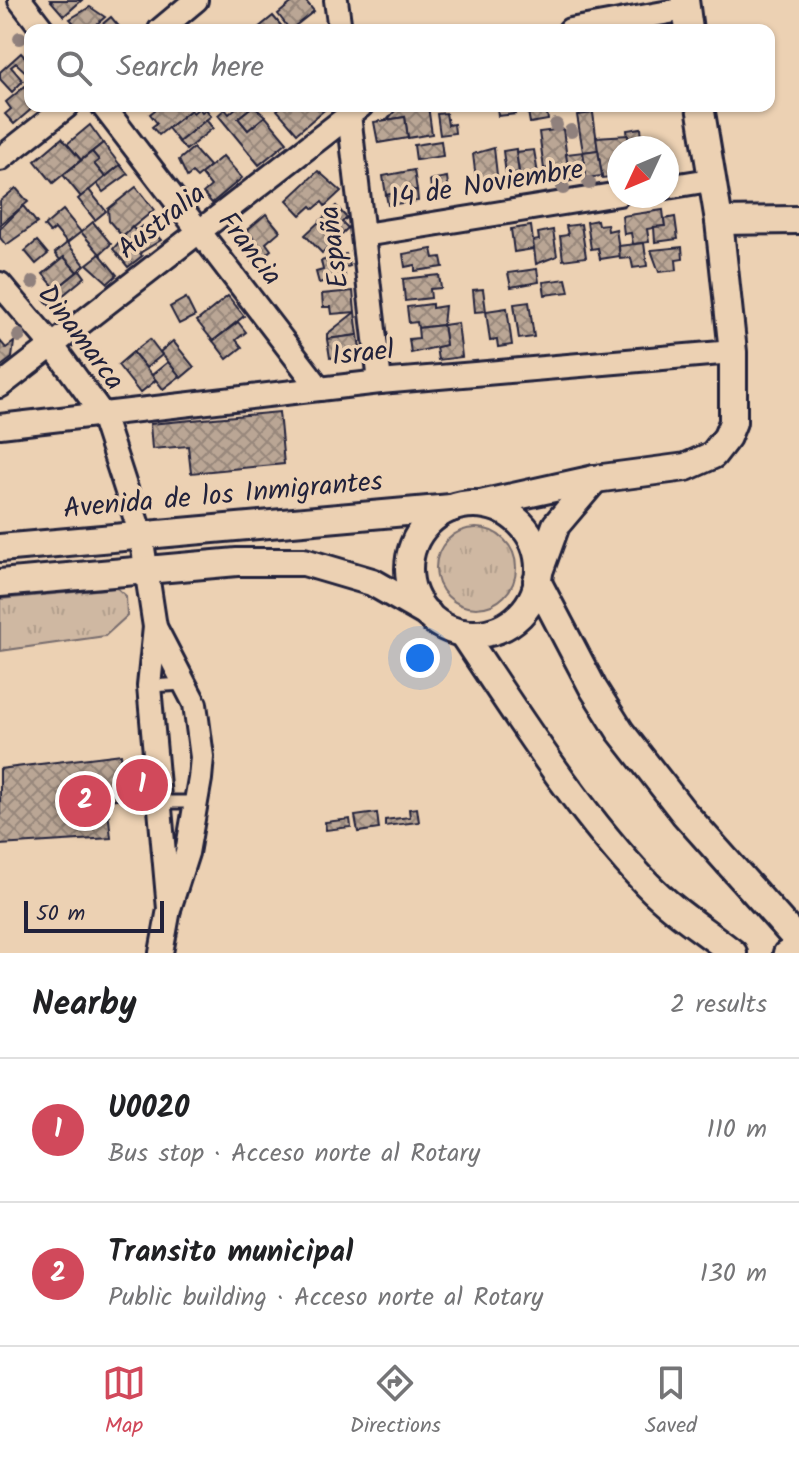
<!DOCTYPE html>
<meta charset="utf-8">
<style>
:root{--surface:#fff;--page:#f6f6f6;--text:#202124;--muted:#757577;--line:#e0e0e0;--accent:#d1495b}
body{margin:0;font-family:Kalam,sans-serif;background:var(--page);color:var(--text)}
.compass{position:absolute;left:607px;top:136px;width:72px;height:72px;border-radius:50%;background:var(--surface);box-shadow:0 2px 6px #0004;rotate:226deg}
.scale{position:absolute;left:24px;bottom:20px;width:140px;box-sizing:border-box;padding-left:8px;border:4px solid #22223b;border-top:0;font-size:22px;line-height:28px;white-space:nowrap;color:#22223b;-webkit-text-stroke:6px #ecd1b3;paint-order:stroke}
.you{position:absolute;left:420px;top:658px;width:28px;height:28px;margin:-20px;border:6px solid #fff;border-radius:50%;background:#1a73e8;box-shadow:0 0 0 12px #1a73e833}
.badge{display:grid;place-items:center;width:52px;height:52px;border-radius:50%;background:var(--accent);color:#fff;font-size:26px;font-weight:700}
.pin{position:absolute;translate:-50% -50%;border:4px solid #fff;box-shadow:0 2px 8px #0006}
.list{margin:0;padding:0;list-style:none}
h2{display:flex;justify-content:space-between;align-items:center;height:104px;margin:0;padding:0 32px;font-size:34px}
h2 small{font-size:26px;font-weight:400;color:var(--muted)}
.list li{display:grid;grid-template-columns:52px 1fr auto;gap:24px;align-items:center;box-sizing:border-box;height:144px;padding:0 32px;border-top:2px solid var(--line)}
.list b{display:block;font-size:30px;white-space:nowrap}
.list p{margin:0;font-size:26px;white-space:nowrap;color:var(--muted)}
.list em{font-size:26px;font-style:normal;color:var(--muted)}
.icon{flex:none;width:44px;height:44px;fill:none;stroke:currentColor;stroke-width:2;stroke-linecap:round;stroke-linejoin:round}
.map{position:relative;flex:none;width:799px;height:953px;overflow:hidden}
.search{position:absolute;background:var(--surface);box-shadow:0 2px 6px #0004;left:24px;right:24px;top:24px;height:88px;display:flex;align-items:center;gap:20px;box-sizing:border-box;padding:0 28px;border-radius:16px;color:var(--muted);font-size:30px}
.sheet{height:392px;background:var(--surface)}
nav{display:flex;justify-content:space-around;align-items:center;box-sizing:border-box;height:112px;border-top:2px solid var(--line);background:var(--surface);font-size:22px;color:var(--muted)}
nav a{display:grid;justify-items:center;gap:4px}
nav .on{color:var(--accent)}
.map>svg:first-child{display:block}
.grass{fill:url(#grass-tufts);stroke:#786d6e;stroke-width:2}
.building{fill:url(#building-cross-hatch);stroke:#22223b;stroke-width:2}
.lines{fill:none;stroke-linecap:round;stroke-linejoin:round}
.service-casing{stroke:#22223b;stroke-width:17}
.minor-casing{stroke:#22223b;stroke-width:28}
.tertiary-casing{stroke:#22223b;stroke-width:32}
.service{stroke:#ecd1b3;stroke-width:11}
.minor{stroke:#ecd1b3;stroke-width:22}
.tertiary{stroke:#ecd1b3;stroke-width:26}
.tree{fill:#90817d}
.labels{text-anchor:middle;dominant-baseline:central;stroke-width:7;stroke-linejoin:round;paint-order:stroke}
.street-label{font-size:28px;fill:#22223b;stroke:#ecd1b3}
</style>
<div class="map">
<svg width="799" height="953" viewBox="0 0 799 953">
<defs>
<pattern id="grass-tufts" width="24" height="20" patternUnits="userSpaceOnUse" patternTransform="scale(2)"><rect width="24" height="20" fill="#cfb8a2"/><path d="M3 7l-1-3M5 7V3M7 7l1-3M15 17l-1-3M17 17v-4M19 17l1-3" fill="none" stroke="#b19e8c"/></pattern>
<pattern id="building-cross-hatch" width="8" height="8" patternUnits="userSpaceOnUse" patternTransform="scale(2)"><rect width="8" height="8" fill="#baa695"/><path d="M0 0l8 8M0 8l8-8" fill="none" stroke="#97877b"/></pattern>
</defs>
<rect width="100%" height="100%" fill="#ecd1b3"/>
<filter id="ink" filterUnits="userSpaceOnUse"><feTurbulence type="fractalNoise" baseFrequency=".0125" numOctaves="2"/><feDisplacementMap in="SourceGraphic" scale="16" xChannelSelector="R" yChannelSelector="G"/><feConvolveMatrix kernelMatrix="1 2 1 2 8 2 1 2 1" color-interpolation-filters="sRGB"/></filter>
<g filter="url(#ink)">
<g class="grass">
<circle cx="476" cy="568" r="40"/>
<path d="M117,588l9,8 1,20 -22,20 -105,15v-52z"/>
</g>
<g class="building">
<path d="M50,0h32l-18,16z"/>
<path d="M295,0h10l9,11 -24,19 -12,-16z"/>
<path d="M90,7l15,10 -15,13h-20l-2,-3 5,-5 -3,-3z"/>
<path d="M273,16l12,14h-25l-2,-2z"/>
<path d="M111,17l11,13h-19l-3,-4z"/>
<path d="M21,53l9,10v13l-14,-13 -5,4 12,14 -11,11 -12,-13v-7z"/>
<path d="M25,86l5,1v19h5l-21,18 -9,-10 6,-5 -5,-7z"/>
<path d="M160,106h36l-37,29 -7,-8 5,-4 -7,-9z"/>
<path d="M238,106h15l-15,12 10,12 17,-14 22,26 -28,23 -41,-50 7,-6 4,5z"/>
<path d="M253,106l12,10 -17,14 -10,-12z"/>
<path d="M282,106h45l1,1 -31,26 -20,-23z"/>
<path d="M399,106h29l4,28 -24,4 -3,-21 -18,3z"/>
<path d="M497,106h27l-9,1 1,7 -18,2z"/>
<path d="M527,106h19l2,14 -18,3z"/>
<path d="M199,108l3,4 4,-3 5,7 -32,26 -11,-14 23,-18 2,3z"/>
<path d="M446,113l2,12 6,-1 1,9 -15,2 -3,-21z"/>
<path d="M593,113l5,37 -15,2 -6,-37z"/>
<path d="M405,117l3,21 -30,5 -4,-21z"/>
<path d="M206,120l7,8 -27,22 -7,-8z"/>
<path d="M90,125l13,18 -22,17 -14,-16z"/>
<path d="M641,128l1,10 17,-2 2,12h-32l-2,-18z"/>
<path d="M563,129l7,52 -14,1 -2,-15 -10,2 -5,-37z"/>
<path d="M628,135l1,13h-10v28l-17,2 -6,-41z"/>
<path d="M62,138l19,22 -28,23 -18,-22z"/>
<path d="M441,141l2,15 -27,4 -2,-15z"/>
<path d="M103,143l17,22 -15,12 -11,-13 5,-4 -7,-8z"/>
<path d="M193,148l17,19 -13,11 -5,-5 -5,4 -8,-17z"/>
<path d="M494,148l4,36 -14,1v-7l-8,1 -3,-25z"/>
<path d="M516,149l3,24 -13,1 -3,-23z"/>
<path d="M534,150l4,24 -18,3 -4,-25z"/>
<path d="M598,150l4,26 -16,2 -3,-26z"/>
<path d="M92,152l7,8 -5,4 11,13 -24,20 -18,-22z"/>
<path d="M583,152l3,26 -16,3 -4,-27z"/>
<path d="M223,156l19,22 -30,25 -9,-10 8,-7 -10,-12z"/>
<path d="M120,165l8,9 -25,18 -6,-8z"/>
<path d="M414,170l3,20 -31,5 -3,-19z"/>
<path d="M318,171l23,20 -16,15 -3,-4 -8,7 -3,-3 -10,9 -14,-15z"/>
<path d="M447,177l2,16 -17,3 -2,-16z"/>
<path d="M136,187l18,23 -32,26 -13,-15 -1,-12z"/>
<path d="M16,188l12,14 -28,23v-24z"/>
<path d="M89,190l17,21 -11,9 -17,-21z"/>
<path d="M417,190l1,11 -30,4 -2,-10z"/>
<path d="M23,206l14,17 -31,22 -6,-7v-9z"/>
<path d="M336,206l11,12 -5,4 6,6 -26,25 -17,-18z"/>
<path d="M63,210l18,22 -14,11 -12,-14 -5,4 -6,-7z"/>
<path d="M663,210l2,16 -18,3 2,13 -16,2 -2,-11 -7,1 -2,-18z"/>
<path d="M266,214l14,17 -14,12 5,7 -17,14 -13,-15 13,-10 -7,-9z"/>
<path d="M675,217l3,22 -23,3 -1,-15 11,-1 -1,-7z"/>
<path d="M597,220l1,5 9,-1 1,7 8,-2 4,27 -20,3 -2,-11 -7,1 -4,-27z"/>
<path d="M93,222l18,22 -11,10 -19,-22z"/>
<path d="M581,224l5,33 -23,3 -3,-24 8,-1 -2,-9z"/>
<path d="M142,226l4,4 4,-3 11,13 -21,13 2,3 -14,11 -15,-18 19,-22 4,4z"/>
<path d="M531,226l3,23 -20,3 -3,-23z"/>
<path d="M553,230l4,26 -21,8 -3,-23 6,-1 -1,-7z"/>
<path d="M37,241l11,13 -12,10 -11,-13z"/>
<path d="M67,243l18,22 -8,7 -13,-15 -4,3 -5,-7z"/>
<path d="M644,243l3,23 -14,2 -2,-10 -11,1 -1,-13z"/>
<path d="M682,247l1,12 -7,1 1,10 -18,2 -8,-22z"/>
<path d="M432,249l2,9 7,-1 2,10 -28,4v-6l-10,2 -2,-13z"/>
<path d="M100,254l17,21 -9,8 -21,-19z"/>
<path d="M346,254l4,12 -7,2 2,8 -26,7 -3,-11 7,-2 -2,-9z"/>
<path d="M64,257l13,15 -21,17 -13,-15z"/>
<path d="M537,269l2,13 -28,5 -3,-14z"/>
<path d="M80,270l5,7 -35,29 -6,-7z"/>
<path d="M439,275l2,13 -11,1 1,9 -26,3 -2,-22z"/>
<path d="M566,279l3,13 -24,3 -2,-13z"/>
<path d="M483,289l3,22 -11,1 -2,-22z"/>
<path d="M353,291l2,21 -23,2 -1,-7h-8l-1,-13z"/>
<path d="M228,296l16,20 -31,25 -16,-20z"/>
<path d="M186,298l9,18 -16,8 -9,-17z"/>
<path d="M529,302l5,35 -15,2 -5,-35z"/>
<path d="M432,304v4l13,-2 -2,19 -25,3 -1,-6 -8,1 -2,-16z"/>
<path d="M507,308l5,37 -14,2 -1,-7 -7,1 -4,-30z"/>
<path d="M355,312l3,23 -31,4v-5z"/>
<path d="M238,322l8,10 -10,8 6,7 -15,12 -14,-18z"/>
<path d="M458,323l4,34 -24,3 -2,-13 10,-2 -3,-20z"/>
<path d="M443,325l3,20 -35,8 -2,-14 10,-1 -1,-10z"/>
<path d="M358,335l3,20 -31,3 -3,-19z"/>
<path d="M150,339l12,16 -16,13 -13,-16z"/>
<path d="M0,341l6,7 8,-6 -2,16 -12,9z"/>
<path d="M173,341l21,26 -13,11 -21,-26z"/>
<path d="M133,352l23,28 -16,13 -22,-28z"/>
<path d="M168,362l12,14 -17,13 -11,-14z"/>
<path d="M279,412l5,52 -93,9 -3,-27 -36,3 -2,-25z"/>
<path d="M121,754l4,44 -18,2 4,38 -111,7v-76z"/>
<path d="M417,808l2,14 -34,4v-6l25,-3 -1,-8z"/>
<path d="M377,813l2,16 -21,3 -3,-16z"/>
<path d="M350,819l1,8 -25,3 -1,-8z"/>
</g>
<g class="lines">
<defs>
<g id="service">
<path d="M149,686l36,-2"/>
<path d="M160,802h36"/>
</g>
<g id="minor">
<path d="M20,0l23,30"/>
<path d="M336,0l4,30"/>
<path d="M160,30l36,-30"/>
<path d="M570,30l116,-21"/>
<path d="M103,106l217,283"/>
<path d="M348,106l32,276"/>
<path d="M0,159l67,-53"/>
<path d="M667,187l43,-7"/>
<path d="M364,235l255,-41"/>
<path d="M0,284l52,61 49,67 40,123 14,92 40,77 7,53 -2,22 -13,74 -18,56"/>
<path d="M0,386l361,-280"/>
<path d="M0,426l380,-44 353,-30"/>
<path d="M155,627l-6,59 20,223 -8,44"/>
<path d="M785,953l14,-7"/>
</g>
<g id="tertiary">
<path d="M685,0l4,30"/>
<path d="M719,221l80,-1"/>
<path d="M481,504l114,-25 91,-12 27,-12 14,-18 6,-15v-70l-14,-131 -19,-115"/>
<circle cx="474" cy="569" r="65"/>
<path d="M0,548l451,-40"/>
<path d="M540,569l16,-44 39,-46"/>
<path d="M537,581l56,107 27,43 64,82 115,129"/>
<path d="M0,583l237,-21h67l68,20 56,32"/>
<path d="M462,633c58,86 114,176 185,251 26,27 57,46 86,69"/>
</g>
</defs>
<use href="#service" class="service-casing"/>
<use href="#minor" class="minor-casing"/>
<use href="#tertiary" class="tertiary-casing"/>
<use href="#service" class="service"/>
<use href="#minor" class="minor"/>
<use href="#tertiary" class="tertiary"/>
</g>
<g class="tree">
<circle cx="20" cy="38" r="7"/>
<circle cx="556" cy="125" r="7"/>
<circle cx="571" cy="131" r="7"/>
<circle cx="589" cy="183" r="7"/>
<circle cx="563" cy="188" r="7"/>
<circle cx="33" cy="282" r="7"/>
<circle cx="19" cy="336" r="7"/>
</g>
</g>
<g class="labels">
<g class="street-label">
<text transform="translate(487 185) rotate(-9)">14 de Noviembre</text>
<text transform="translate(162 222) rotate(-38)">Australia</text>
<text transform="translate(335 247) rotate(-97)">España</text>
<text transform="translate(249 249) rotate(52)">Francia</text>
<text transform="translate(80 338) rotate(53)">Dinamarca</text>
<text transform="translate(363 354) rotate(-6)">Israel</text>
<text transform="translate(223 496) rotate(-5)">Avenida de los Inmigrantes</text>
</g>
</g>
</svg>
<svg class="compass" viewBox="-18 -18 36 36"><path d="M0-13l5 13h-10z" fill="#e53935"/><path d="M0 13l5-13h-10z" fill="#757577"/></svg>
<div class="scale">50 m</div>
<div class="you"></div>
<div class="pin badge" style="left:142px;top:785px">1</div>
<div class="pin badge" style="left:85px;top:801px">2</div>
<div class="search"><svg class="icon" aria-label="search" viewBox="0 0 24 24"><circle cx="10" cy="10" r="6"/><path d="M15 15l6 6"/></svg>Search here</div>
</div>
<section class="sheet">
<h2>Nearby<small>2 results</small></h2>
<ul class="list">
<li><span class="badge">1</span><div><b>U0020</b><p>Bus stop · Acceso norte al Rotary</p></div><em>110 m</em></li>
<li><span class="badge">2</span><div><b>Transito municipal</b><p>Public building · Acceso norte al Rotary</p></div><em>130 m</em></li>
</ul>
</section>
<nav>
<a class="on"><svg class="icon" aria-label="map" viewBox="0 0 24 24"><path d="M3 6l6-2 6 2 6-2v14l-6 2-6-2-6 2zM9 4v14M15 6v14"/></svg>Map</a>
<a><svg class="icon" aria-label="directions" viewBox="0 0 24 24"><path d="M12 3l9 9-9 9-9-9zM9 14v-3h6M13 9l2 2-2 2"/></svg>Directions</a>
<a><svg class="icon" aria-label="saved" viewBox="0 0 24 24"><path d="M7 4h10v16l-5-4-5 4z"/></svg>Saved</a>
</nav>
